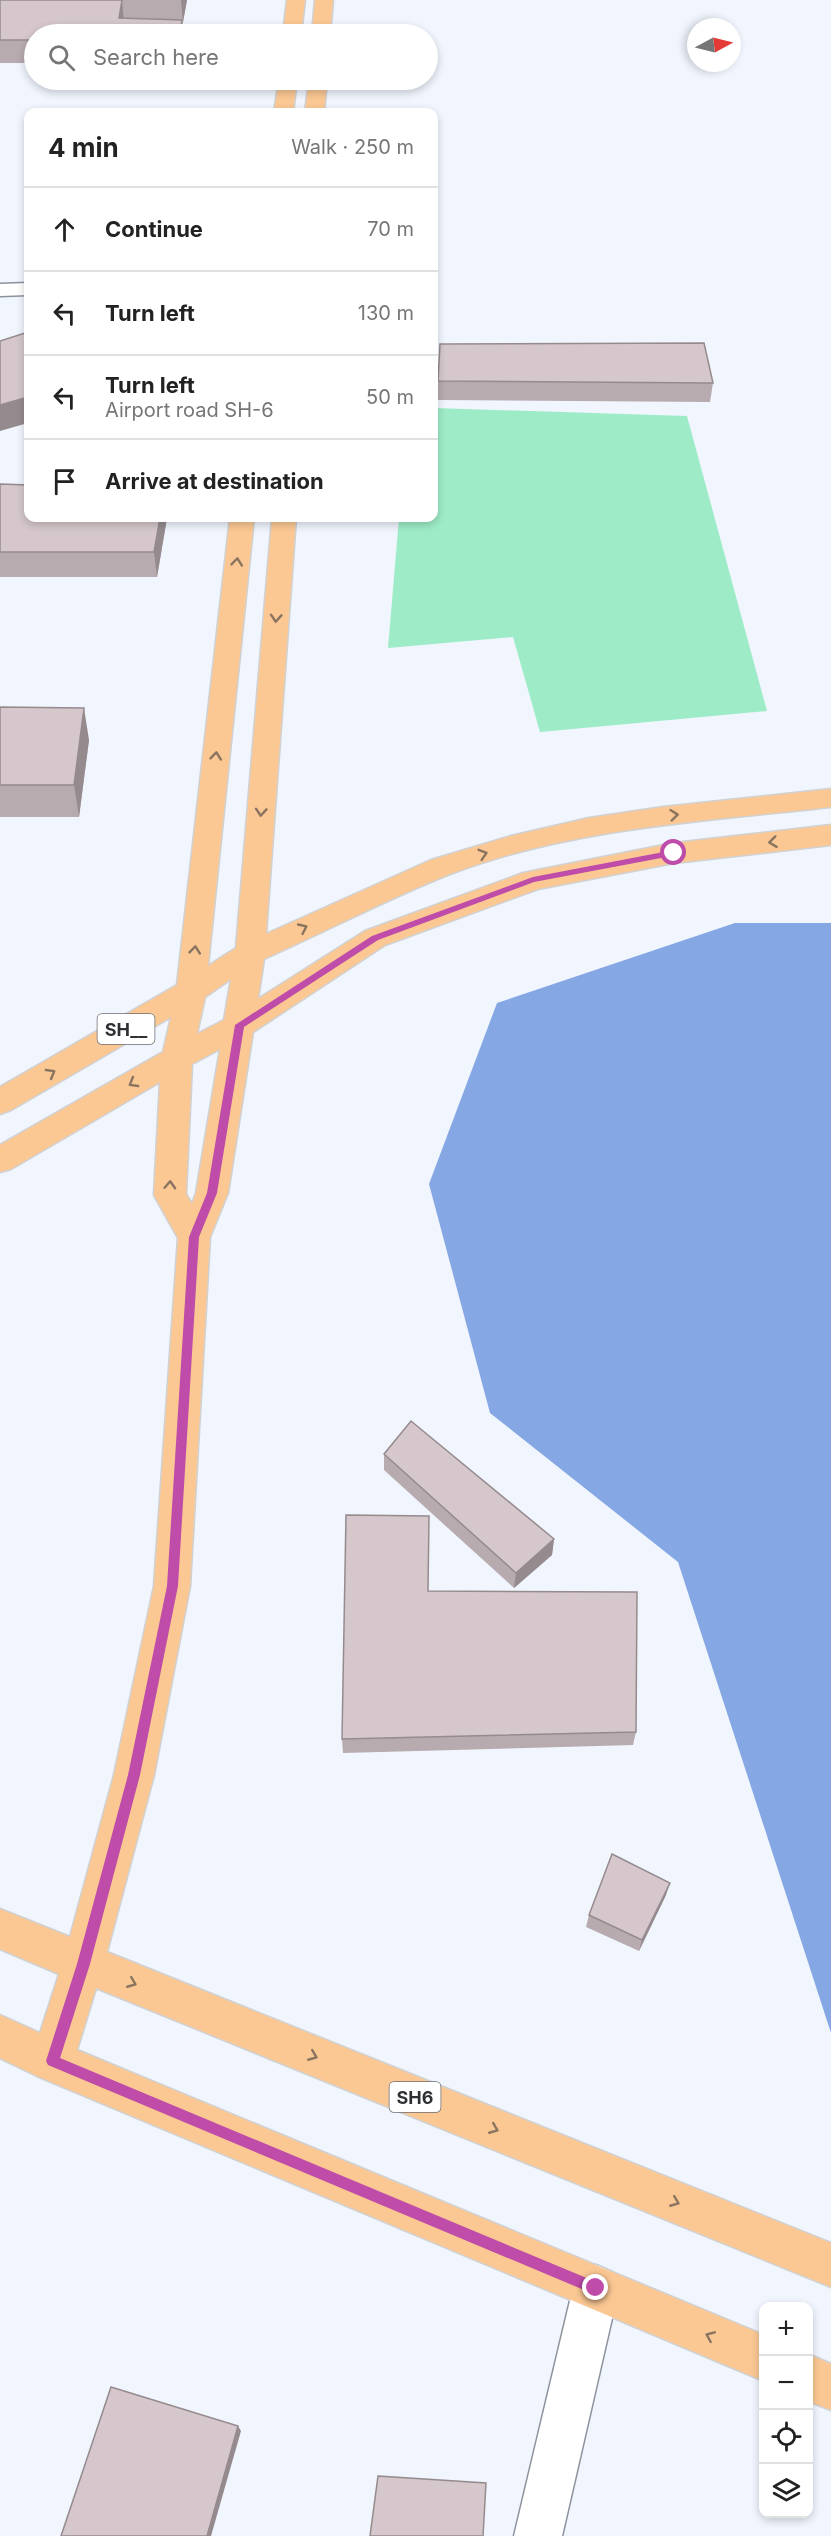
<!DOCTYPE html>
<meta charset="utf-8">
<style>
:root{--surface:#fff;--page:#f2f2f2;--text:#222;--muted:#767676;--line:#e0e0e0}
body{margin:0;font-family:Inter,sans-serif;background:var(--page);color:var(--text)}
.controls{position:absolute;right:18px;bottom:18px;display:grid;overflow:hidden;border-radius:12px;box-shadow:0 3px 9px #0003}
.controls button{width:54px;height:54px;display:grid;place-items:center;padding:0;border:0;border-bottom:2px solid var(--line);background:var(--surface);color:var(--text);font:30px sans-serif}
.compass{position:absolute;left:687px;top:18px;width:54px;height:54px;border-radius:50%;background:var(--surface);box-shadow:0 3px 9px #0003;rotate:83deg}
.stop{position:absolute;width:18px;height:18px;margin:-14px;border:4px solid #be4ca8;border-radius:50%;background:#fff}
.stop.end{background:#be4ca8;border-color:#fff;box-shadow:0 2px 6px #0008}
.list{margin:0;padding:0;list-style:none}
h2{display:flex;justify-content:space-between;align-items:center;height:78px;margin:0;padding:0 24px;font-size:26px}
h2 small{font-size:20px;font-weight:400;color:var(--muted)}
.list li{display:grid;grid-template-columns:39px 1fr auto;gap:18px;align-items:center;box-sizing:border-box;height:84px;padding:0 24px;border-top:2px solid var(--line)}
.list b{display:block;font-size:22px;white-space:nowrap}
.list p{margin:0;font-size:20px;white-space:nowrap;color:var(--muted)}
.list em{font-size:20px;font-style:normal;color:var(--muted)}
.icon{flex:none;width:33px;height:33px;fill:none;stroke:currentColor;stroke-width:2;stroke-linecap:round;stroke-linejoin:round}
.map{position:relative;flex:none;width:831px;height:2536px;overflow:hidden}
.search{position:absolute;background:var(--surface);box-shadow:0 3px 9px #0003;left:24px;top:24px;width:414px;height:66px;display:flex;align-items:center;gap:15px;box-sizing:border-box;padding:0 21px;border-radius:33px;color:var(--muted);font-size:22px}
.panel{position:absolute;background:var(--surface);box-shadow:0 3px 9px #0003;left:24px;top:108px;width:414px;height:414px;border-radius:12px}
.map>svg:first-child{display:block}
.green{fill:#9eecc7}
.water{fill:#85a7e4}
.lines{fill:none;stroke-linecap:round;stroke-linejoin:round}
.minor-casing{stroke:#8d939d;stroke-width:3}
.major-casing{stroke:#d1d1d2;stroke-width:3}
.minor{fill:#fff;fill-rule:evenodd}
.major{fill:#fbc894;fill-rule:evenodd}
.wall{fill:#b7abaf}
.shaded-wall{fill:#958b8e}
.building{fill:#d5c7cb;stroke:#958b8e;stroke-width:1.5}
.oneway{stroke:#8a745f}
.route{fill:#be4ca8}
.labels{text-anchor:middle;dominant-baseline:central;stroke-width:5;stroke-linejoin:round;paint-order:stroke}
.shield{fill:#fff;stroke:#6d6e71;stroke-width:1.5}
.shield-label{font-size:18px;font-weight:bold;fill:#2e3034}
</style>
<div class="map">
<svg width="831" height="2536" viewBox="0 0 831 2536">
<rect width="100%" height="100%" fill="#f0f5fe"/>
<path class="green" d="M434,408l253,8 80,295 -227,21 -27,-95 -125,11 11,-130h35z"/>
<path class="water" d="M735,923h96v1110l-153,-471 -188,-149 -61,-229 68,-181z"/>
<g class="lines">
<defs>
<g id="minor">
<path d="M28,283v12l-28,1v-12z"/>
<path d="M596,2265l16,7 7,16 -57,248h-48l59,-248 7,-16z"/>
</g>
<g id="major">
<path d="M287,0h18l-4,34h-18z"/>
<path d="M315,0h18l-3,34h-18z"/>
<path d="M279,80h18l-4,32h-19z"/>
<path d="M309,80h18l-3,32h-19z"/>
<path d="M230,518h24l-46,448 28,-18 36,-430h24l-30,416 165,-74 80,-24 78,-18 74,-11 168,-18v18c-127,14 -260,21 -381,67 -63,25 -124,57 -186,85l-6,40 107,-68 158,-58 151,-30 157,-18v20l-157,18 -136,26 -153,56 -132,87 -25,161 -18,44 -20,349 -36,189 -47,177 724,291v44l-735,-299 -19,62 687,285v46l-727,-305 -37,-18v-43l40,18 19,-59 -59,-25v-40l70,28 44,-162 40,-189 24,-348 -24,-43 6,-113 -149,87 -11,3v-27l163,-93 8,-35 -160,93 -11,4v-27l177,-102zM231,979l-7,41 -27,14 8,-37zM220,1049l-24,144 -4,11 -6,-10 6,-130z"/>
<path d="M808,2354l23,10v46l-23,-9z"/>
</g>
</defs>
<use href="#minor" class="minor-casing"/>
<use href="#major" class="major-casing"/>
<use href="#minor" class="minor"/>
<use href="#major" class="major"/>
</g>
<g class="wall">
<path d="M0,0h187l-4,22 -149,12v29h-34z"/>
<path d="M438,381l275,2 -3,19 -272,-2z"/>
<path d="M0,484l167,34 -10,59h-157z"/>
<path d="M0,707l89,33 -10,77h-79z"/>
<path d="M384,1454l170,85 -2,16 -38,33 -130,-118z"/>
<path d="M428,1591l208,141 -3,13 -290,8 -1,-14z"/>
<path d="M666,1895l-27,56 -53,-24 3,-12z"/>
</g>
<g class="shaded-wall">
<path d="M122,0l2,23 -5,-5z"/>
<path d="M181,0h6l-4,22z"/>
<path d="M182,20l2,14h-4z"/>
<path d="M28,397v26l-28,8v-26z"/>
<path d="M160,518h7l-10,59 -3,-25z"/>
<path d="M84,708l5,32 -10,77 -5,-32z"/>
<path d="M554,1539l-2,16 -38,33 2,-15z"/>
<path d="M670,1883l-4,12 -27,56 3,-11z"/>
<path d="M238,2426l3,5 -30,105h-4z"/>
</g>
<g class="building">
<path d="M0,0h122l-3,18 63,2 -2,14h-146v6h-34z"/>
<path d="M28,332v65l-28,8v-64z"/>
<path d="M704,343l9,40 -275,-2 2,-37z"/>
<path d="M0,484l28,1v33h132l-6,34h-154z"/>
<path d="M0,707l84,1 -10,77h-74z"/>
<path d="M411,1421l143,118 -38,34 -132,-119z"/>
<path d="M346,1515l83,1 -1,75 209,1 -1,140 -294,7z"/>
<path d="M612,1854l58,29 -28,57 -53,-25z"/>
<path d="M111,2387l127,39 -31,110h-146z"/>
<path d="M378,2476l108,7 -3,53h-113z"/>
</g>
<defs><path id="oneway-chevron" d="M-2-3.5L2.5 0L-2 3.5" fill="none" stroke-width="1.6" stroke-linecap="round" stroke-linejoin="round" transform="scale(1.5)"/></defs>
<g class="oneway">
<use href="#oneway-chevron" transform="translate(237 562) rotate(-84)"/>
<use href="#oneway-chevron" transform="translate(276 618) rotate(94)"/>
<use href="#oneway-chevron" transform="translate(216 756) rotate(-84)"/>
<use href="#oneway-chevron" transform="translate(261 812) rotate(94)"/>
<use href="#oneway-chevron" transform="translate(674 815) rotate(-6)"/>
<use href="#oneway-chevron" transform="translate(773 842) rotate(173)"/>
<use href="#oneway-chevron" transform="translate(483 854) rotate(-17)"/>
<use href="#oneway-chevron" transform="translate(303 928) rotate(-25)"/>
<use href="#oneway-chevron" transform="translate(195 950) rotate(-84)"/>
<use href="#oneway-chevron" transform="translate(51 1073) rotate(-30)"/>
<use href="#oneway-chevron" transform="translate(133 1083) rotate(150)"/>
<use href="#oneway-chevron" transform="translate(170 1185) rotate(-87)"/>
<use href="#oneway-chevron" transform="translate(132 1983) rotate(22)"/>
<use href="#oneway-chevron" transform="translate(313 2056) rotate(22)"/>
<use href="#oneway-chevron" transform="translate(494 2129) rotate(22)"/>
<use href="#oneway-chevron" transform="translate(675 2202) rotate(22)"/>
<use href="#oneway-chevron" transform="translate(710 2336) rotate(-157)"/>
</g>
<path class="route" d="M674,850l3,1v4l-143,27 -156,58 -134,87 -27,166 -18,44 -21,349 -38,189 -50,189 -30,94 541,226 2,4 -2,5 -5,2 -548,-230 -2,-4 31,-97 51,-189 39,-189 22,-349 18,-44 28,-168 137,-89 161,-59z"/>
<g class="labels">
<g class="shield">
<rect x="97.5" y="1014" width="57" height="30" rx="4.5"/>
<rect x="389.5" y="2082" width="51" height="30" rx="4.5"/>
</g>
<g class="shield-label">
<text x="126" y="1029">SH__</text>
<text x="415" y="2097">SH6</text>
</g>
</g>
</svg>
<div class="controls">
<button>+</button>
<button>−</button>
<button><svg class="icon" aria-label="locate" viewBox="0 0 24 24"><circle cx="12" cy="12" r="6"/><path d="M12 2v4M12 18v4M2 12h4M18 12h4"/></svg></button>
<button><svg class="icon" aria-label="layers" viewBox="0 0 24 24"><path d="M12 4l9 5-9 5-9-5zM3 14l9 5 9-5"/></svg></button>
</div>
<svg class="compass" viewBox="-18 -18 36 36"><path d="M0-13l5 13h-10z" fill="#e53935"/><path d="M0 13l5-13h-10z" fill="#767676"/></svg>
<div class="stop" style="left:674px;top:853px"></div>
<div class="stop end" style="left:596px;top:2288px"></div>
<div class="search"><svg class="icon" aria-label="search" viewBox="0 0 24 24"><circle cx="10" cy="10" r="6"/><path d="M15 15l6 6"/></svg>Search here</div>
<section class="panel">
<h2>4 min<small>Walk · 250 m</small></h2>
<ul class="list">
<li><svg class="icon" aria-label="ahead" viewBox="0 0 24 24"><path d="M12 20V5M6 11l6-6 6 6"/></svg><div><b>Continue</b></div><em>70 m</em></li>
<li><svg class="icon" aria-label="left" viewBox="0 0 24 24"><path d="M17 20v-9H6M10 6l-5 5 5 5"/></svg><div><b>Turn left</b></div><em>130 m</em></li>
<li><svg class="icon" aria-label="left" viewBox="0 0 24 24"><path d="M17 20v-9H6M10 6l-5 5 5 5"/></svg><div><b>Turn left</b><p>Airport road SH-6</p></div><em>50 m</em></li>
<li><svg class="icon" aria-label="arrive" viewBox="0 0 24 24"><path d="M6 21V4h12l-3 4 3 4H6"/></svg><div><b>Arrive at destination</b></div></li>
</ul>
</section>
</div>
